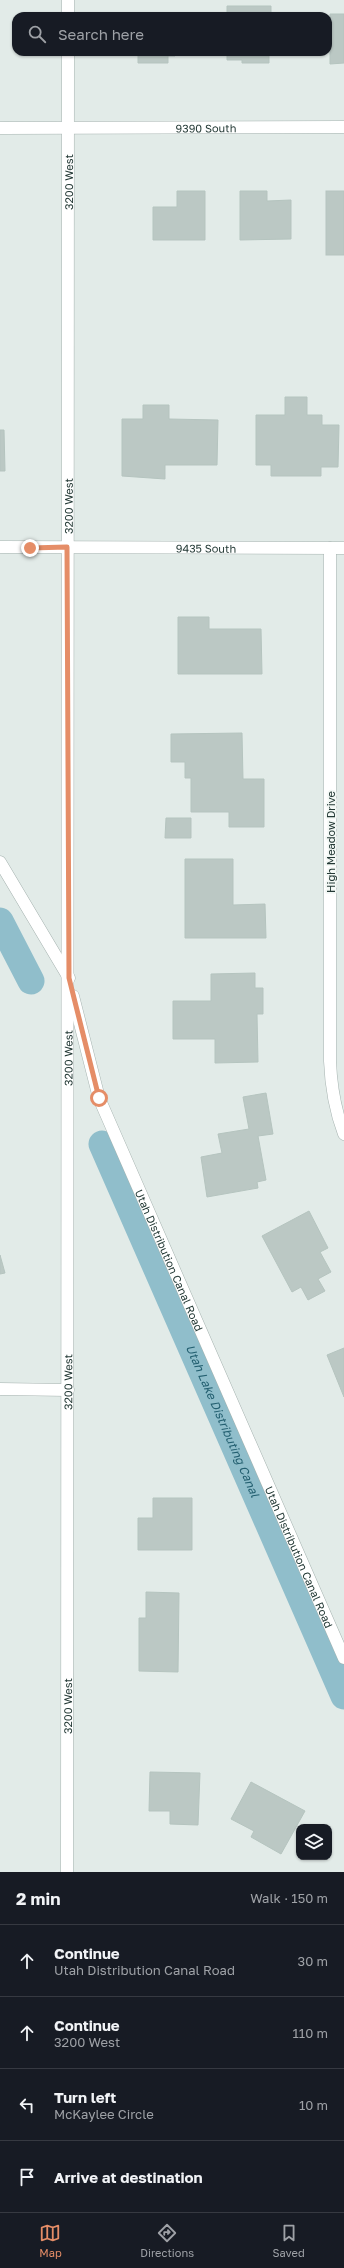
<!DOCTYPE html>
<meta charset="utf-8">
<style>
:root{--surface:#171b24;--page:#20242c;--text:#f1f3f6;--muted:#9ea1a6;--line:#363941;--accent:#e58d67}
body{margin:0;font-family:"Golos Text",sans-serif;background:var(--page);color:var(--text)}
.controls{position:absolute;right:12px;bottom:12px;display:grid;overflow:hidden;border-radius:8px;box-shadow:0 1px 3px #0004}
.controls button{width:36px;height:36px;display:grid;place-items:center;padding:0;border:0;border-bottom:1px solid var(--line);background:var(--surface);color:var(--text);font:20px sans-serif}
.stop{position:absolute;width:12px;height:12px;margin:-9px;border:3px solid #e58d67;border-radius:50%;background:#fff}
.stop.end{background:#e58d67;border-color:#fff;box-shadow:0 1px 4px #0008}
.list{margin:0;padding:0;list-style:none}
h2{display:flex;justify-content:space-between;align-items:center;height:52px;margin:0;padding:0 16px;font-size:17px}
h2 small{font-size:13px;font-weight:400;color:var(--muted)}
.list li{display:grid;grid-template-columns:26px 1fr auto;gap:12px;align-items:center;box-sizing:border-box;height:72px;padding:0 16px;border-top:1px solid var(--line)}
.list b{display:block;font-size:15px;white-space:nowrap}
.list p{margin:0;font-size:13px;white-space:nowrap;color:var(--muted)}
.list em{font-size:13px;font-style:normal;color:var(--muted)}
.icon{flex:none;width:22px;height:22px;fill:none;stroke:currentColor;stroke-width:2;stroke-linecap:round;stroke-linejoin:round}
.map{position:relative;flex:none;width:344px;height:1872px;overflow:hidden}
.search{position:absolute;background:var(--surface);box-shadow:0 1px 3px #0004;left:12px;right:12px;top:12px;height:44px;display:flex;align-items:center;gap:10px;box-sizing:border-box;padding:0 14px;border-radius:12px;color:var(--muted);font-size:15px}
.sheet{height:340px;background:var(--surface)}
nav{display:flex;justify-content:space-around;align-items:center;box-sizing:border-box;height:56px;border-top:1px solid var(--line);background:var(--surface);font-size:11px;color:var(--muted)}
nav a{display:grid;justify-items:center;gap:2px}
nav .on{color:var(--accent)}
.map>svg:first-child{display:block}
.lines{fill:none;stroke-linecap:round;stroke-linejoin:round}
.canal{stroke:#90becb;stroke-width:27}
.building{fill:#bbc8c4;stroke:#b5c4bf}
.minor-casing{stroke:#a5b2af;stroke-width:13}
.minor{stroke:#fff;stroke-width:12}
.route{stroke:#e58d67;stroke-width:5}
.labels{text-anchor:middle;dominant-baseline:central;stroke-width:3.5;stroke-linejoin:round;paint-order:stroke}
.street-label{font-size:11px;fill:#243a36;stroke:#f3f8f5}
.water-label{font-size:12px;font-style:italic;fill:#246071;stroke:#f3f8f5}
</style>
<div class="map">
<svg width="344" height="1872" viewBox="0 0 344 1872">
<rect width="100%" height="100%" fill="#e2ebe8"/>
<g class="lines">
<g class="canal">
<path d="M0,921l31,60"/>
<path id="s1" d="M102,1144l242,552"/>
</g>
</g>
<g class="building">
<path d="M227,6h44v8l22,2h-66z"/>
<path d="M138,14l54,1v1h-54z"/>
<path d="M330,14h14v49l-14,1z"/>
<path d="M138,52h37v4h-7v7h-30z"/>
<path d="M227,52h66h-24v11h-27v-3h-15z"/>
<path d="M177,191h28v49h-52v-33h24z"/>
<path d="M240,191h27v10l24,-1v39l-51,1z"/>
<rect x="326" y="191" width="18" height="64"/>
<path d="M285,397h22v18h15v10h17l-1,42h-17v9h-50v-11h-15v-50h29z"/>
<path d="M143,405h26v14l49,1 -1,45h-52v14l-43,-3v-57h21z"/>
<path d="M0,430h4l1,41h-5z"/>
<path d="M178,617h31v12h52l1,45h-84z"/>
<path d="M242,733l1,46h21v48h-35v-15h-38v-34h-6v-16h-14v-28z"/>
<path d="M166,818h25v20h-26z"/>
<path d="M185,859h48v46l32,-1 1,34h-81z"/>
<path d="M255,973v15h8v26h-6l1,48 -43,1v-24h-42v-38h38v-27z"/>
<path d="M266,1093l7,41 -15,2 8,44 -9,2 1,6 -51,9 -6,-40 21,-4 -4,-19 31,-5 -6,-32z"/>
<path d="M309,1211l19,37 -8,4 11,20 -13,7 7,12 -17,9 -7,-13 -9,5 -30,-56z"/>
<path d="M0,1255l5,18 -5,1z"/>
<path d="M344,1348v49l-17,-42z"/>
<path d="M153,1498h39v52h-54v-32h15z"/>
<path d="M146,1592l33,1 -1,79 -39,-1v-53h7z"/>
<path d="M150,1772l50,1 -2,52 -28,-1v-13h-21z"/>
<path d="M251,1782l54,29 -24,43 -30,-17 3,-6 -23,-12z"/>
</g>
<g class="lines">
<defs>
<g id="minor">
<path d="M68,0v16"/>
<path id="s2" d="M0,128l344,-1"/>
<path id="s3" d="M0,547l344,1"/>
<path d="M330,548v513c1,26 5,49 14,73"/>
<path d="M0,862l69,116"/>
<path id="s4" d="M73,996l26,102 245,560"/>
<path d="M0,1389l68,1"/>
<path id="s5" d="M67,1872l1,-1820"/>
</g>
</defs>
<use href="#minor" class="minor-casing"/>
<use href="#minor" class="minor"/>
</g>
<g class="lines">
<path class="route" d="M30,548l37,-1 2,431 30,120"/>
</g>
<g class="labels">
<g class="street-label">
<text stroke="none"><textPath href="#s2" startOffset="206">9390 South</textPath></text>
<text stroke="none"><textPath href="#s5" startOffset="1690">3200 West</textPath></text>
<text stroke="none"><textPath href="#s5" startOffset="1366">3200 West</textPath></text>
<text stroke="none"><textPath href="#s3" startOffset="206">9435 South</textPath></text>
<text transform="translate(330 842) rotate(-90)">High Meadow Drive</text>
<text stroke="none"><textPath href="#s5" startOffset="814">3200 West</textPath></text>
<text stroke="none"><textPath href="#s4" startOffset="282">Utah Distribution Canal Road</textPath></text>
<text stroke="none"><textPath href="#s5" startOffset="490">3200 West</textPath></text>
<text stroke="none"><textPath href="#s4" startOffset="606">Utah Distribution Canal Road</textPath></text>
<text stroke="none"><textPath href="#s5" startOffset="166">3200 West</textPath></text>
</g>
<g class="water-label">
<text stroke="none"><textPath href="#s1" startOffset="302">Utah Lake Distributing Canal</textPath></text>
</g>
</g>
</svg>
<div class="controls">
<button><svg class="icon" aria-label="layers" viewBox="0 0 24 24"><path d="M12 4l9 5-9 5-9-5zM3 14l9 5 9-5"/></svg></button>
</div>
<div class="stop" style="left:99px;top:1098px"></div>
<div class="stop end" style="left:30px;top:548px"></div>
<div class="search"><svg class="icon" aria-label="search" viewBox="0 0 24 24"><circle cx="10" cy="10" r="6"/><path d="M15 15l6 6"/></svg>Search here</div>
</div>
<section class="sheet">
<h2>2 min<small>Walk · 150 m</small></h2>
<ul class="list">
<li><svg class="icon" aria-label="ahead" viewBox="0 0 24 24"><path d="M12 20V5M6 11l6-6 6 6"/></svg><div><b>Continue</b><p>Utah Distribution Canal Road</p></div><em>30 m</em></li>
<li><svg class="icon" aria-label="ahead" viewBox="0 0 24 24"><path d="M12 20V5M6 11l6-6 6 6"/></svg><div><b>Continue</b><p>3200 West</p></div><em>110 m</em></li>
<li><svg class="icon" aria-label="left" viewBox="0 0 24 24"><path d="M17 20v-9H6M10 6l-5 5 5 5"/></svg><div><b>Turn left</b><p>McKaylee Circle</p></div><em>10 m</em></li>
<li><svg class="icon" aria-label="arrive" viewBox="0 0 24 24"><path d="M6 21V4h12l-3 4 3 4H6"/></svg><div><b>Arrive at destination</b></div></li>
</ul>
</section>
<nav>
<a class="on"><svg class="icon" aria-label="map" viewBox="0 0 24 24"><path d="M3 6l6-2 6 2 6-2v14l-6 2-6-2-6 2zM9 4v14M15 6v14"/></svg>Map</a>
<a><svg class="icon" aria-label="directions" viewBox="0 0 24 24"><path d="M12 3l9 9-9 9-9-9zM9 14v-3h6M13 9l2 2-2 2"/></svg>Directions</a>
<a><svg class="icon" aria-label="saved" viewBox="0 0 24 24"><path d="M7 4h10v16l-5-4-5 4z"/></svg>Saved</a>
</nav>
